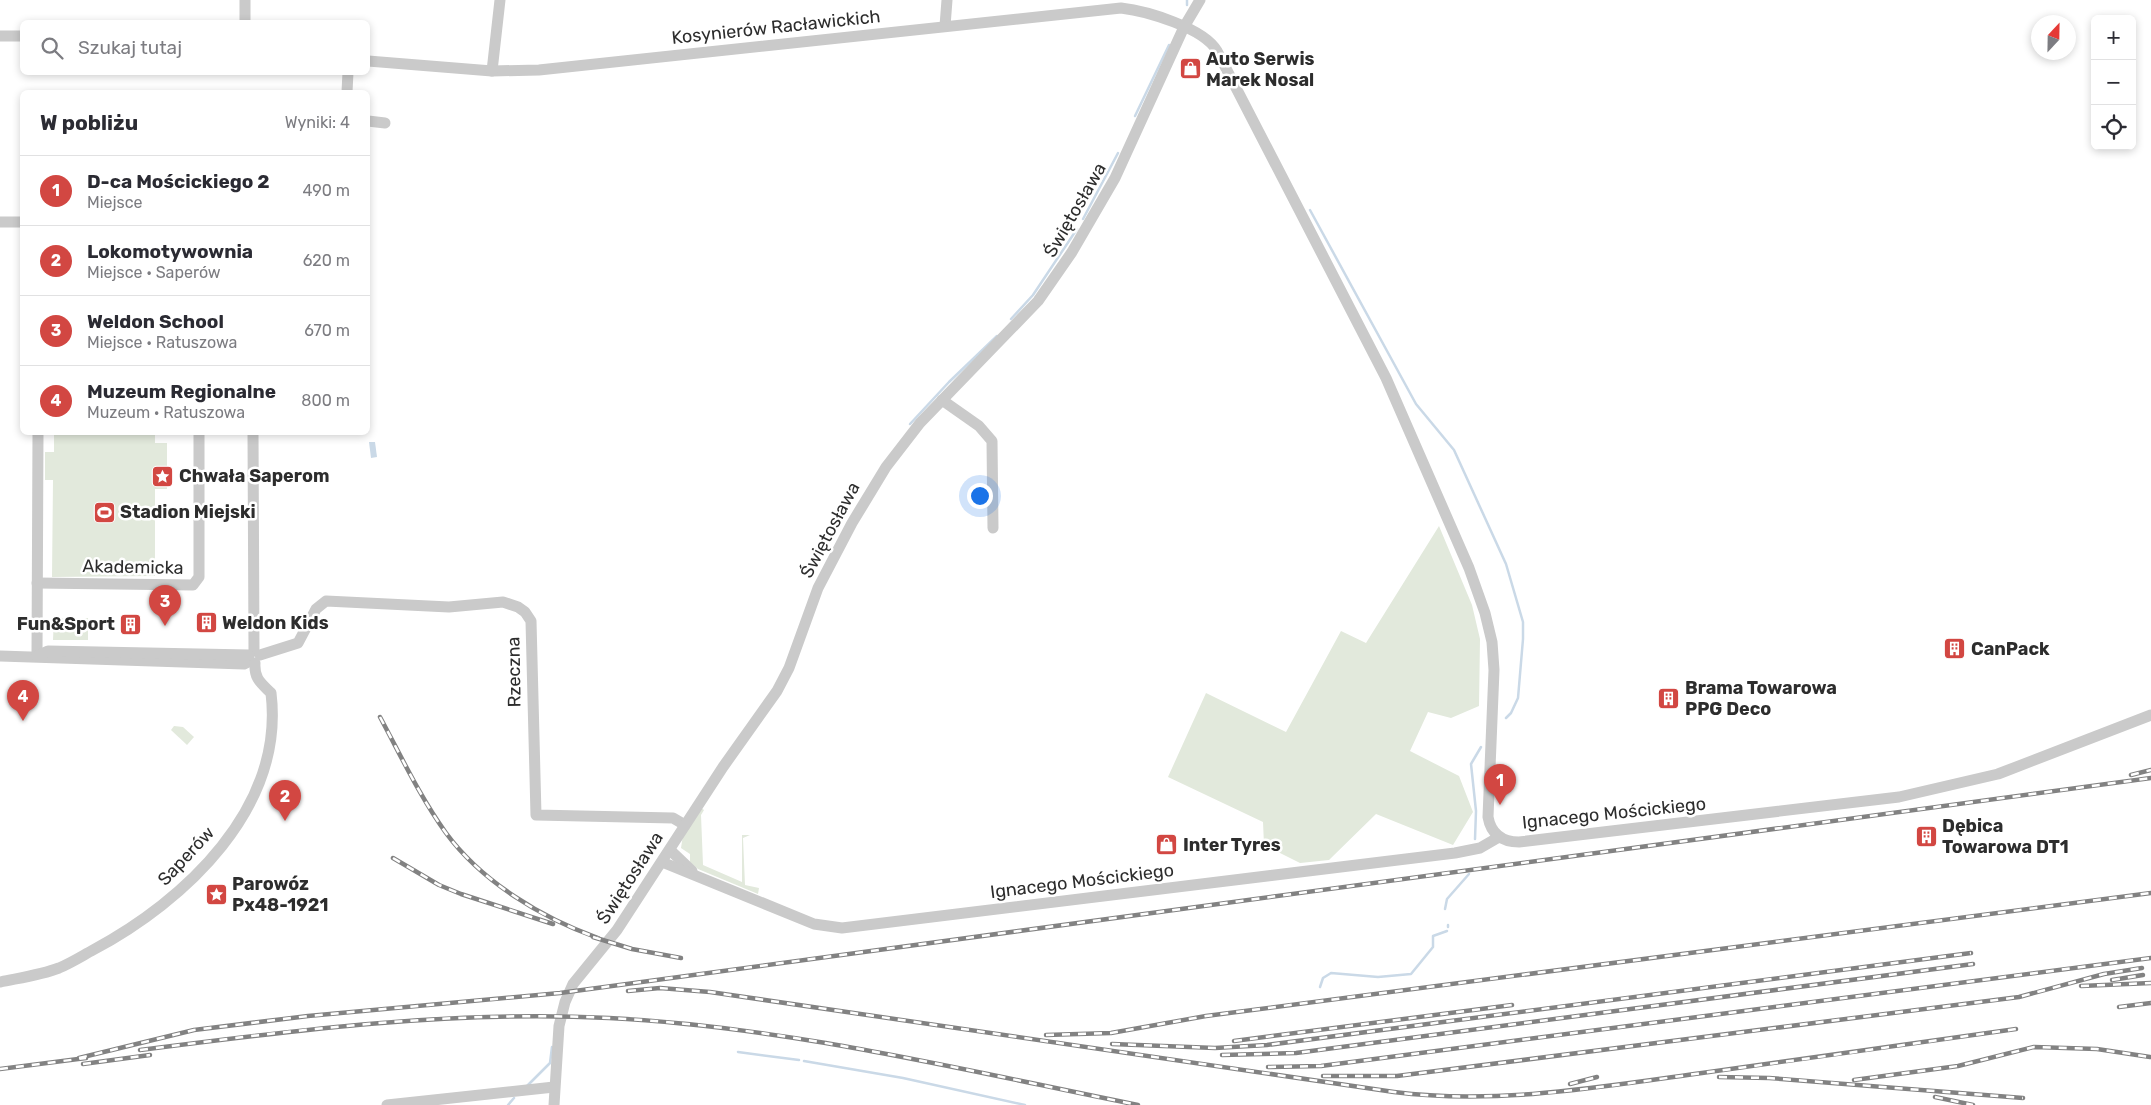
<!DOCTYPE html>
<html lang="pl">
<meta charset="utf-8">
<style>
:root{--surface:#fff;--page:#f2f2f3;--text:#2b2b33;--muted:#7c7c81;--line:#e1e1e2;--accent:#d24742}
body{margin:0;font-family:Rubik,sans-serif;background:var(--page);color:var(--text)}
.controls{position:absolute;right:15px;top:15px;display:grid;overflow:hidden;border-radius:8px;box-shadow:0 2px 8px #0003}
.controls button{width:45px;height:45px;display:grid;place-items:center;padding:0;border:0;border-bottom:1px solid var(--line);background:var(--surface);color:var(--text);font:25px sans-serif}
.compass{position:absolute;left:2031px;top:15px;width:45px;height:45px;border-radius:50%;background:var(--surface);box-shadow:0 2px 8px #0003;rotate:22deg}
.you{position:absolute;left:979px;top:495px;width:18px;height:18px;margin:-12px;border:4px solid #fff;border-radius:50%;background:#1a73e8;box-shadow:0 0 0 8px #1a73e833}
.badge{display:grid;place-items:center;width:32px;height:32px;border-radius:50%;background:var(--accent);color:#fff;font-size:16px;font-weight:700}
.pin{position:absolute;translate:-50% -41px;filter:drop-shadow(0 1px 2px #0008)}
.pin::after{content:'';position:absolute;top:26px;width:18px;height:15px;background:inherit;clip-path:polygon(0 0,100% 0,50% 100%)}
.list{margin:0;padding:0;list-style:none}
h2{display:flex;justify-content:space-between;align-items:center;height:65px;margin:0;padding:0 20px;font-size:21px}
h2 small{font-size:16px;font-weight:400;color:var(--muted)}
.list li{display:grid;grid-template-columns:32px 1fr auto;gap:15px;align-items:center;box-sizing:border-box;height:70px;padding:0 20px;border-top:1px solid var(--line)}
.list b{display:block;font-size:19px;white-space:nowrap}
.list p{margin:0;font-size:16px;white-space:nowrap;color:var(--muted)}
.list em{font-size:16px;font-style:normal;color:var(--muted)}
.icon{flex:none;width:28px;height:28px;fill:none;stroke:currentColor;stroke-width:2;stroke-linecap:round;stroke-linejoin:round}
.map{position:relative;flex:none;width:2151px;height:1105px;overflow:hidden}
.search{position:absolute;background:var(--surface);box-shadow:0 2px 8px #0003;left:20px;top:20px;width:350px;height:55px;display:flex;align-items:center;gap:12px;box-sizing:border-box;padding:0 18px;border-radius:8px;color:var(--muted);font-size:19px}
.panel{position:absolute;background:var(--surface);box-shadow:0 2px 8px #0003;left:20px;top:90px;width:350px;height:345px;border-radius:8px}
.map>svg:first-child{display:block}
.green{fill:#e2e9dc}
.water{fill:#cad9e7}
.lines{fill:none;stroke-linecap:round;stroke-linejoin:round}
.stream{stroke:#cad9e7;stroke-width:2.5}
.minor{stroke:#cacaca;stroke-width:11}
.rail-casing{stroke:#828282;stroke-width:4.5}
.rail{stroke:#fff;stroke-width:2.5;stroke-dasharray:8;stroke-linecap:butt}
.labels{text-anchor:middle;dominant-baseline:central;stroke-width:5;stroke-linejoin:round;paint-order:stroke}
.street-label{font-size:18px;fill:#2d2d2d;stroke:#fff}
.poi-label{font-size:18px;font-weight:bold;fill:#2d2d2d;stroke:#fff;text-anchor:start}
</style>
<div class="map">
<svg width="2151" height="1105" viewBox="0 0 2151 1105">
<rect width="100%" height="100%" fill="#fff"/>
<g class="green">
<path d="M54,433h101v10h12v46h-12v87l-103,1 1,-97h-8v-28h9z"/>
<path d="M1439,526l33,79 8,34 -1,67 -28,12 -23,-6 -18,39 49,25 14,36 -20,33 -77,-31 -47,46 -29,3 -36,-18 -1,-23 -95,-45 38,-84 80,39 55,-101 25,12z"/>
<path d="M54,618h34v22h-35z"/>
<path d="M174,726l9,1 11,10 -7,8 -16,-15z"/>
<path d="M701,808l3,2 -3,5 2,50 39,17v-47h8l-7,3 2,47 14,3 -1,6 -60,-25 -8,-7v-8l-9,-6 2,-13z"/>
</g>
<path class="water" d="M369,442h6l2,15 -6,1z"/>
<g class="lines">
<g class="stream">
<path d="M1187,0v5"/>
<path d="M1135,116l34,-71"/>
<path d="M1310,210l106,194 38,46 52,114 17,58v17l-5,59 -7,15 -5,5"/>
<path d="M1083,219l35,-66"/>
<path d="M1011,319l22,-24 44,-66"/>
<path d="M910,424l39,-42 48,-46"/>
<path d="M1475,839l1,-28 -5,-47 10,-17"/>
<path d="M1445,909l2,-10 22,-25"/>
<path d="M1448,925v2"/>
<path d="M1320,987l3,-9 8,-5 47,4 33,-3 22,-27v-11l14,-5"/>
<path d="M738,1052l61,8"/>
<path d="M804,1061l99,17 122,27"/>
<path d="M527,1086l23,-23 2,-16"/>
<path d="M508,1105l6,-7"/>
</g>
<g class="minor">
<path d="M245,22v-22"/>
<path d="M945,26l2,-26"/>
<path d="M0,36h22"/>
<path d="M368,61l124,10 47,-1 582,-62c26,3 83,20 96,43l169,327 83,190 16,45 7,29 2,28 -6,147c3,17 14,25 31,25l380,-45 99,-23 153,-59"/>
<path d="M492,71l8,-71"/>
<path d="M347,92l1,-20"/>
<path d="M368,121l17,2"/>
<path d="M0,222h22"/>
<path d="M942,400l37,26 13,15 1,87"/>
<path d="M253,432l1,219"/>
<path d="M37,583l156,2 6,-8v-145"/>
<path d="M260,655l38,-12 18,-34 10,-8 123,6 54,-5 15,5 7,5 6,9 5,194 137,3 12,7"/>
<path d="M0,656l244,8 6,-3"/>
<path d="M37,656l1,-224"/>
<path d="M37,656l11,-5 201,4"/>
<path d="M670,850l22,21"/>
<path d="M662,862l152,62 28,4 613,-75 25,-5 19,-11"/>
<path d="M0,982c19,-4 41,-7 59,-14 12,-5 23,-12 34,-18 92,-49 192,-142 178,-257 -10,-10 -17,-14 -16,-30"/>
<path d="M387,1105l167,-18"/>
<path d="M554,1105l5,-79 6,-24 8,-18 44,-54 106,-163 54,-76 12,-23 29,-80 34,-65 34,-56 34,-44 118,-122 34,-49 43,-74 69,-151 16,-27"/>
</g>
<defs>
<g id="rail">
<path d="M380,717c21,39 40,80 66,116 36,49 96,85 152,105"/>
<path d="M2131,775l20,-5"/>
<path d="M393,858l46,27 22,9 92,30"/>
<path d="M593,937l39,12 49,9"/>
<path d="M2112,980l31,-5"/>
<path d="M2081,986l70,-3"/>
<path d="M628,991l32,-3 50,4 684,100c102,13 207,-5 308,-19 104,-14 209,-29 314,-44"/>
<path d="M2119,1007l32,-4"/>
<path d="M1046,1035l65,-2 95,-17 945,-123"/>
<path d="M1234,1041l278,-36"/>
<path d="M1112,1044l103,4 52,-3 704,-92"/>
<path d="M140,1050c156,-20 311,-40 469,-32 179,9 354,52 529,87"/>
<path d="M1222,1055l74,-2 677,-89"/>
<path d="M79,1058l115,-28 114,-14 252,-23 1591,-215"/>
<path d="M83,1064l67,-9"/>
<path d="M1268,1067l53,-1 830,-108"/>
<path d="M0,1069l86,-11"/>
<path d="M1323,1076h74l622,-79 85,-23 38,-6"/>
<path d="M1719,1077l50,1 254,20"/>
<path d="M1854,1080l104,-14 76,-19 63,2 53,8"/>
<path d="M1570,1084l27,-7"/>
<path d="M1935,1097l38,8"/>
</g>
</defs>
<use href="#rail" class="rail-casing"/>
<use href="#rail" class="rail"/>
</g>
<defs>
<symbol id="shop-square" viewBox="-11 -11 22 22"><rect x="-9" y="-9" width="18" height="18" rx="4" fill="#d24742" stroke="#fff"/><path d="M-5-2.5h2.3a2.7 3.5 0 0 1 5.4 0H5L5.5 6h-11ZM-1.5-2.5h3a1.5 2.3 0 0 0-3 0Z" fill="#fff"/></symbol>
<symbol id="sight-square" viewBox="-11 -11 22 22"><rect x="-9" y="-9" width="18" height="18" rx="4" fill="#d24742" stroke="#fff"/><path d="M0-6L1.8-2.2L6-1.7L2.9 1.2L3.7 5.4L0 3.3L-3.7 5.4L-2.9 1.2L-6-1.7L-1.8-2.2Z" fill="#fff"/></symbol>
<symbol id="stadium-square" viewBox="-11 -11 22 22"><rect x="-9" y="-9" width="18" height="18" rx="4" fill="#d24742" stroke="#fff"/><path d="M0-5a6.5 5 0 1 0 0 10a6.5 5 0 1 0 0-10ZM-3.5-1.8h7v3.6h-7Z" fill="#fff"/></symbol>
<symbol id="building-square" viewBox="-11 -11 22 22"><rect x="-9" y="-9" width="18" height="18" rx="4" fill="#d24742" stroke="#fff"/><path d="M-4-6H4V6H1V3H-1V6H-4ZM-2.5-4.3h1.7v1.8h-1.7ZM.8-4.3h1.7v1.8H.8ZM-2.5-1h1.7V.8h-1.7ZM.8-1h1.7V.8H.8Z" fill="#fff"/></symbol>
</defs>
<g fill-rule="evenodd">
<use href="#shop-square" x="1178" y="56" width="25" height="25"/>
<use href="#sight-square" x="150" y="464" width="25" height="25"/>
<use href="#stadium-square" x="92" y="500" width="25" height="25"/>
<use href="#building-square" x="194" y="610" width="25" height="25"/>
<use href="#building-square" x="118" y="612" width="25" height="25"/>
<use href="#building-square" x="1942" y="636" width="25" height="25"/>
<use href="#building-square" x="1656" y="686" width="25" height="25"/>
<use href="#building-square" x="1914" y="824" width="25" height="25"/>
<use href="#shop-square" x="1154" y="832" width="25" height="25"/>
<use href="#sight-square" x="204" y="882" width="25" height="25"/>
</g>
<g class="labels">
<g class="street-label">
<text transform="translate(776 27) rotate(-6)">Kosynierów Racławickich</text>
<text transform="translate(1075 210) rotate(-60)">Świętosława</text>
<text transform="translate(830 530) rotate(-62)">Świętosława</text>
<text transform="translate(133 567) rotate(1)">Akademicka</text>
<text transform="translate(514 672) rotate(-91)">Rzeczna</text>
<text transform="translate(1614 813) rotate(-6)">Ignacego Mościckiego</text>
<text transform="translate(186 856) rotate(-47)">Saperów</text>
<text transform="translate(630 878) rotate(-57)">Świętosława</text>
<text transform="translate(1082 881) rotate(-7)">Ignacego Mościckiego</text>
</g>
<g class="poi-label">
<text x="1206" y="59">Auto Serwis<tspan x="1206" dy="21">Marek Nosal</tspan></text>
<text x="179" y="476">Chwała Saperom</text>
<text x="120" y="512">Stadion Miejski</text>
<text x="222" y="623">Weldon Kids</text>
<text x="115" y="624" text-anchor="end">Fun&amp;Sport</text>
<text x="1971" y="649">CanPack</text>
<text x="1685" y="688">Brama Towarowa<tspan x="1685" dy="21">PPG Deco</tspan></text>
<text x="1942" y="826">Dębica<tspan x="1942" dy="21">Towarowa DT1</tspan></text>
<text x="1183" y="845">Inter Tyres</text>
<text x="232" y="884">Parowóz<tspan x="232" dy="21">Px48-1921</tspan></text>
</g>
</g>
</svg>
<div class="controls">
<button>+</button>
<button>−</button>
<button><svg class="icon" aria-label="locate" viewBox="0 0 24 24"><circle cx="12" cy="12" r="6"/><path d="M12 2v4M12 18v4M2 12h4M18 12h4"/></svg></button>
</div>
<svg class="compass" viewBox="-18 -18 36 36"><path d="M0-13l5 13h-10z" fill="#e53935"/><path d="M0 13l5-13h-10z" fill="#7c7c81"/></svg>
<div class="you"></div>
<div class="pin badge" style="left:1500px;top:805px">1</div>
<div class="pin badge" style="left:285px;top:821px">2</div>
<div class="pin badge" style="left:165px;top:626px">3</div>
<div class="pin badge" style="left:23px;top:721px">4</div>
<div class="search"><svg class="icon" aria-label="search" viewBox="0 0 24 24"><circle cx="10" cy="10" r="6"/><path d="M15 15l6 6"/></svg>Szukaj tutaj</div>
<section class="panel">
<h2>W pobliżu<small>Wyniki: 4</small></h2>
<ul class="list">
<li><span class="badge">1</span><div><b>D-ca Mościckiego 2</b><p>Miejsce</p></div><em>490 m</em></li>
<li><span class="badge">2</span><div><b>Lokomotywownia</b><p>Miejsce · Saperów</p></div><em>620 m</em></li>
<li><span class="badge">3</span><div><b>Weldon School</b><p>Miejsce · Ratuszowa</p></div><em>670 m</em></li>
<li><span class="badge">4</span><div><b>Muzeum Regionalne</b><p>Muzeum · Ratuszowa</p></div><em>800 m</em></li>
</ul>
</section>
</div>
